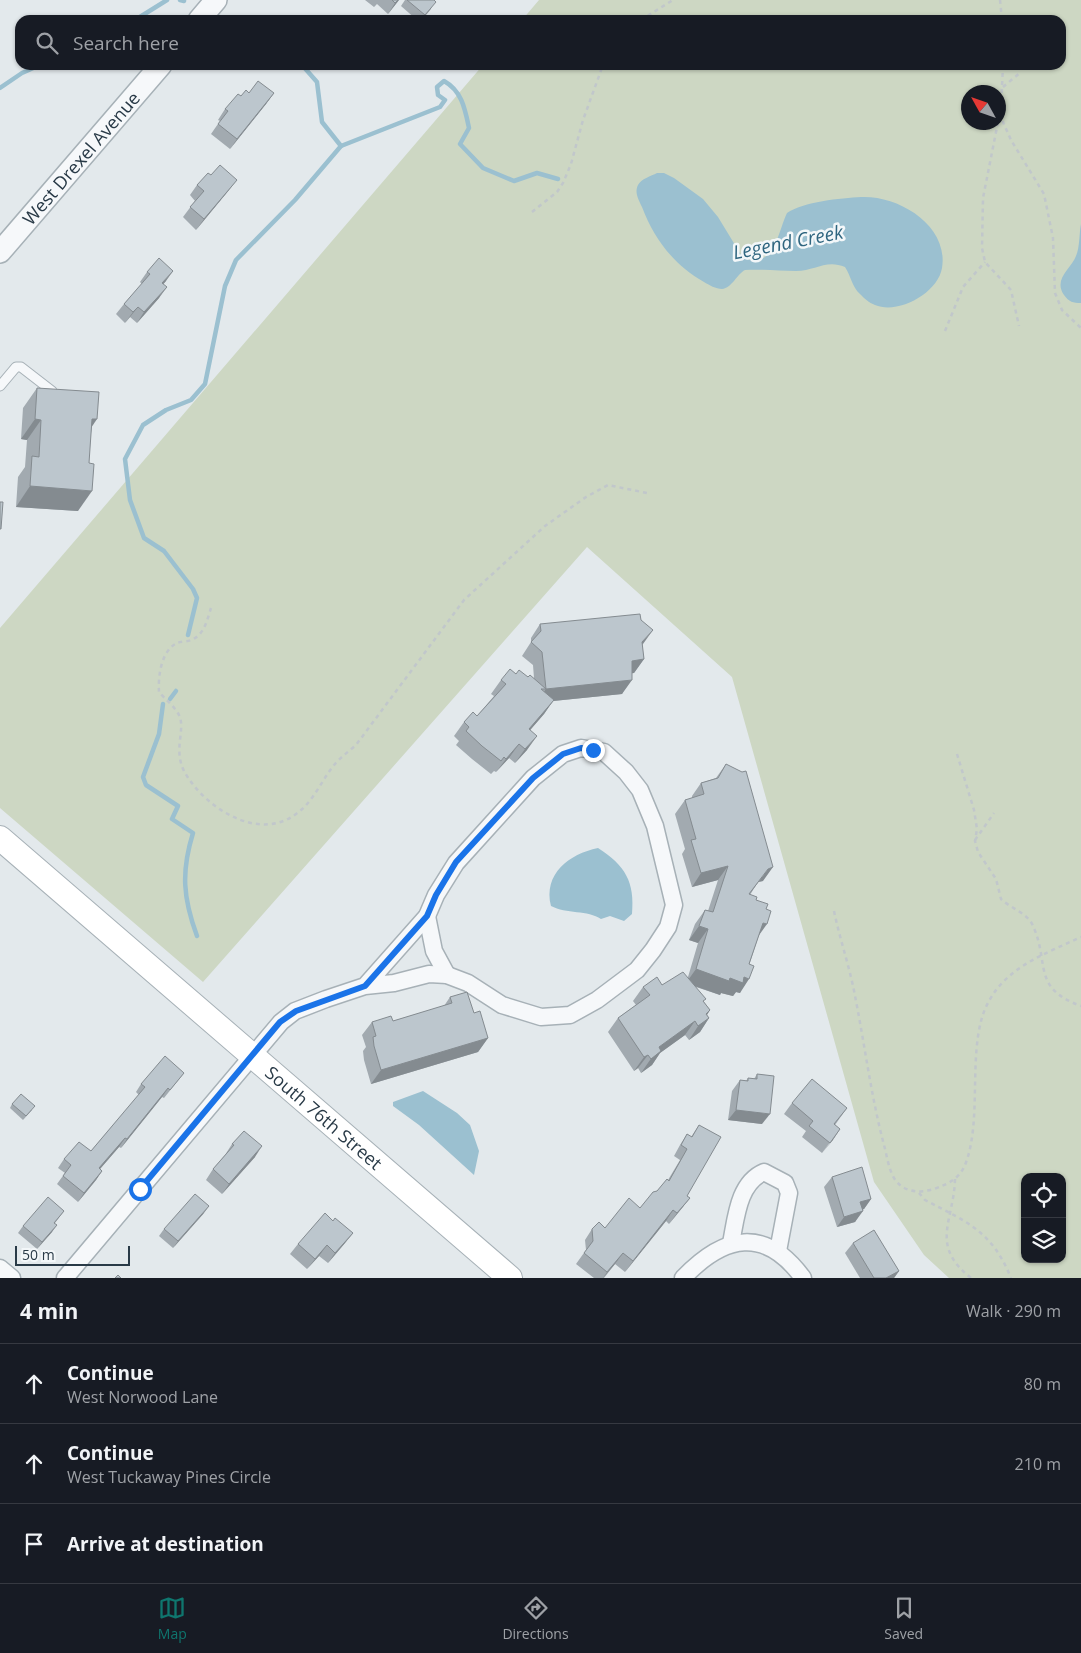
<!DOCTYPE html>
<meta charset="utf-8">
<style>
:root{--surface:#171b24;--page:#242831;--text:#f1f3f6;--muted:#9ea1a6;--line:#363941;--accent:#0f766e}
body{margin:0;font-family:"Open Sans",sans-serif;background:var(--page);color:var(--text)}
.controls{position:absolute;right:15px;bottom:15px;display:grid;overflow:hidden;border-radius:10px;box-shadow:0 1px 4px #0004}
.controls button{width:45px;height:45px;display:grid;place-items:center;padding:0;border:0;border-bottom:1px solid var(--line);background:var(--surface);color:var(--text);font:25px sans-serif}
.compass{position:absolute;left:961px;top:85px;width:45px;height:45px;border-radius:50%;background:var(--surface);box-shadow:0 1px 4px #0004;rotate:310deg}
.scale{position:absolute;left:15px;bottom:12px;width:115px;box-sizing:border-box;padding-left:5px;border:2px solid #293a47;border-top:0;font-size:14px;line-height:18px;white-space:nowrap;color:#293a47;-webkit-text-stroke:4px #f3f7f9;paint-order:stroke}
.stop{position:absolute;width:15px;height:15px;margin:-11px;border:4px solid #1a73e8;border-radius:50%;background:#fff}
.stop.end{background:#1a73e8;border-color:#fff;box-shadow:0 1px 5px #0008}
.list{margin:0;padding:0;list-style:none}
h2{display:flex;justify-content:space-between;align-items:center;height:65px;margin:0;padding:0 20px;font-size:21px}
h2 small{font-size:16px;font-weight:400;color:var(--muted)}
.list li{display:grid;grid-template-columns:32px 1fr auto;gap:15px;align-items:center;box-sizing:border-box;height:80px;padding:0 20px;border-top:1px solid var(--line)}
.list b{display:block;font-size:19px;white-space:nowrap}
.list p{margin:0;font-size:16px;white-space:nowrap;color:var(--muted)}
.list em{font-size:16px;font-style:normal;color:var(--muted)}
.icon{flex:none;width:28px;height:28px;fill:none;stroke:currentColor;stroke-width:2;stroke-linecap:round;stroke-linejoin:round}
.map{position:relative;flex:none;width:1081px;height:1278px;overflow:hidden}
.search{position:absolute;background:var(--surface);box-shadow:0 1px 4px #0004;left:15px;right:15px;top:15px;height:55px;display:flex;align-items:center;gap:12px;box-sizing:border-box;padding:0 18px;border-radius:15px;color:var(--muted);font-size:19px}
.sheet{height:305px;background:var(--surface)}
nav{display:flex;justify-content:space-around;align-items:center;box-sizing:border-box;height:70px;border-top:1px solid var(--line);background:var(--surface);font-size:14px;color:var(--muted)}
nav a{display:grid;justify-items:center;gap:2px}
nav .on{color:var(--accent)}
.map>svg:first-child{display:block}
.green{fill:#cdd7c3;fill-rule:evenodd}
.water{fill:#9bc0d0}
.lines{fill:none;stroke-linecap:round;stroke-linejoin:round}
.stream{stroke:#9bc0d0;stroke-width:4.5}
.service-casing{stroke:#a7b1b7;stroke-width:11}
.minor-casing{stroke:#a7b1b7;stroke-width:19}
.tertiary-casing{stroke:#a7b1b7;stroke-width:24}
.secondary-casing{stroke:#a7b1b7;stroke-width:26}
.path{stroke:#c1c7cb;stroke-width:2.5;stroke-dasharray:4 4;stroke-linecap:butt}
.service{stroke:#f6f8fa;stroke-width:9}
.minor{stroke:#f6f8fa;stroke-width:16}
.tertiary{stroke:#f6f8fa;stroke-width:21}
.secondary{stroke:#fff;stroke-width:24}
.wall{fill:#a2aab0}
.shaded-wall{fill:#848b90}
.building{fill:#bcc6cd;stroke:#848b90}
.route{stroke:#1a73e8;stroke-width:6}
.labels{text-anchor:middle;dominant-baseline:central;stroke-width:5;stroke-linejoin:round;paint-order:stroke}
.street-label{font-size:18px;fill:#293a47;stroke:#f3f7f9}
.water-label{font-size:19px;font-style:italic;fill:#2e657f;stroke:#f3f7f9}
</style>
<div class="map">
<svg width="1081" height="1278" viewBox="0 0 1081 1278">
<rect width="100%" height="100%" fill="#e3e9ec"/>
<path class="green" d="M539,0h542v1278h-132l-25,-23 -50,-73 -142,-505 -145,-130 -384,435 -203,-174v-180l483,-563h578v-45h-539zM968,92h30v30h-30zM1025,1177h37v82h-37z"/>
<g class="water">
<path d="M657,173h7l10,5 29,21 15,18 25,41c32,12 35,-27 44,-45 16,-11 54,-15 74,-16 37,-2 88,28 81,71 -4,25 -44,47 -67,37 -6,-2 -11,-7 -15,-11 -8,-7 -9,-18 -15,-27 -19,-8 -30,4 -49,4 -17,0 -34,-2 -51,-1 -8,4 -13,18 -23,19 -6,0 -13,-4 -18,-7 -30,-17 -50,-43 -62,-75 -3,-7 -8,-14 -4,-22 3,-6 13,-9 19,-12z"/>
<path d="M1081,224v79c-8,0 -12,-1 -17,-8 -11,-16 7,-26 12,-39 4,-10 3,-22 5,-32z"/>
<path d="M598,848c27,17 37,34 34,66l-8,7 -14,-5 -9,3c-13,-9 -35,-5 -50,-13 -8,-32 18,-52 47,-58z"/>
<path d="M423,1091l34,22 13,12 9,26 -5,24 -55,-50 -26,-19v-4z"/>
</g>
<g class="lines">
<g class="stream">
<path d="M180,0l4,1"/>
<path d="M135,20l32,-20"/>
<path d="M302,65l15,17 5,40 19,24 99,-39 5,-7 -7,-5 -1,-8 7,-6c18,10 21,28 25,47l-9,16 23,24 31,13 23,-8 21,6"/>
<path d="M0,88l22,-15 18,-8"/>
<path d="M188,635l9,-37 -4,-9 -29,-38 -20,-13 -14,-38 -5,-41 18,-34 23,-15 25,-10 14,-16 20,-98 11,-26 59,-60 46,-54"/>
<path d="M170,699l6,-8"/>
<path d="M163,704l-4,30 -16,43 3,8 32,21 -6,13 21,14c-12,39 -10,65 4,103"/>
</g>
<defs>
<path id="service" d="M0,386l16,-19h5l31,24 2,8"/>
<g id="minor">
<path d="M427,916l7,35 13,24"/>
<path d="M731,1243c5,-24 7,-60 33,-71l21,11 4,10 -11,58"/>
<path d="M0,1268l12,10"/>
<path d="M65,1278l216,-256 14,-11 31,-12 39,-13 29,-3 35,-9 18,1 21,8 34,22 39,12 29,-2 27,-15 40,-30 16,-20 15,-23 6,-22 -19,-79 -15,-36 -14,-18 -22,-20 -23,-4 -18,6 -30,24 -77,85 -20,32 -9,21 -62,70"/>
<path d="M683,1278c41,-43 82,-52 120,0"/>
</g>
<g id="tertiary">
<path d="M199,20l17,-20"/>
<path id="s1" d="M0,252l161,-187"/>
</g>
<g id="secondary">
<path id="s2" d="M0,838l510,440"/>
</g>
</defs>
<use href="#service" class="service-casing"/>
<use href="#minor" class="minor-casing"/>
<use href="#tertiary" class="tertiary-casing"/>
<use href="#secondary" class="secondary-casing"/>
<g class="path">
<path d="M1000,0l2,20"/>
<path d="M641,20l32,-20"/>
<path d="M1003,65l-2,44 2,13 8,18 33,54 9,44 2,55 7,17 19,18"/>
<path d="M1003,87l18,-15"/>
<path d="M998,121l3,-11"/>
<path d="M998,122l-15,76 -1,50 3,14 26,28 8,36"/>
<path d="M532,212l25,-20 6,-9 8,-19 12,-44 20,-55"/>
<path d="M945,331l18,-44 22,-25"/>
<path d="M211,608c-3,9 -6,24 -16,30 -5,4 -13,3 -18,5 -16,8 -19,33 -18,49 6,7 16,15 20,23 7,14 -6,34 5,56 19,35 73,72 112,43 16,-11 24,-30 35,-45 7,-10 16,-16 25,-24l108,-145 81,-74 41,-29 22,-12 39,8"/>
<path d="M957,754l17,56 3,19 -2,12 3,11 18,27 5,20c9,9 27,14 32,27 17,37 -2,62 48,80"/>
<path d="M975,840l19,-27"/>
<path d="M834,911c6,29 16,57 21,85 10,50 16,100 29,149 3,11 5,27 12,36 10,12 24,12 38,8 14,-5 25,-10 31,-24 19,-47 0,-122 24,-164 19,-35 58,-48 92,-64"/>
<path d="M955,1179c-1,42 -26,66 16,99"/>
<path d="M919,1193l6,7c42,22 67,31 86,78"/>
</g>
<use href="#service" class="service"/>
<use href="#minor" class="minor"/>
<use href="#tertiary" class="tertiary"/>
<use href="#secondary" class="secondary"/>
</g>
<g class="wall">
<path d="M365,0h34l-11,14 -11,-10 -3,3z"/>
<path d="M405,0h29l-3,9 -9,11h-5l-16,-14z"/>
<path d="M249,93h25l-8,11 -36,45 -19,-15 9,-13 -2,-1 7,-11 16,-13z"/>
<path d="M211,175l18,15 -33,40 -13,-13 12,-16 -5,-6 7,-10z"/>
<path d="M147,272l19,9 -3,3 -4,14 -22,25 -7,-6 -5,6 -9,-9 8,-10 18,-20 -2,-2z"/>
<path d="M37,388l55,39 -14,84 -62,-4 2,-30 7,-10 2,-27 -6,-1 2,-31z"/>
<path d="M540,624l102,21 2,14 -10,14h-2l-10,21 -69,7 -9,13 -14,16 -3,20 -12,13 -6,-5 -13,14 -2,-1 -3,3 -19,-15 -16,-14 3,-4 -5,-5 10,-14 13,-6 17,-20 -3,-2 10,-14 15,-6 18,4 -1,-13 -11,-9 9,-14v-4z"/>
<path d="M726,764l37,117 -5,1 -8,13 16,14 -7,26 -19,58 -4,-1 -3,4 -12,-3 -1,2 -24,-8 8,15 6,8 -3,5 2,3 -9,14 -11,8 -4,-5 -25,18 -8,12 -11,8 -3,-5 -4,3 -26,-39 10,-14 18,-13 -3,-4 10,-14 19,-2 26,-8 10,-34 -9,-3 6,-16 10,-14 3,1 10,-31 -26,7 -10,-33 3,-5 -10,-35 10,-14 7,-2v-2l9,-13 15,-5z"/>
<path d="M450,997l24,16 14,25 -10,14 -107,32 -7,-24 -1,-9 3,-4 -4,-12 10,-13 21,-1 51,-15z"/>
<path d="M184,1073l-20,25 -2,-1 -41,51 -2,-1 -19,22 2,2 -6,9 -18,22 -21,-18 8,-11 -7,-5 6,-9 27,-8 48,-56 -3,-3 5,-8z"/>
<path d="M757,1074l5,50 -34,-4 4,-29 8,-11 6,1 2,-3 6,1z"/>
<path d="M792,1103l55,5 -12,17 5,4 -18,24 -20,-16 4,-6 -22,-17z"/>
<path d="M12,1104l20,6 -9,10 -13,-12z"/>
<path d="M699,1125l-12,71 3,2 -8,10 -13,16 -3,-3 -41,51 -10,-8 -11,14h-10l-18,-14 10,-14 -1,-10 7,-11 13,-1 35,-20 28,-28 12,-20 -6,-4 6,-11 7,-11 4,3z"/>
<path d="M232,1144l23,13 -33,37 -16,-14 7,-11 12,-14z"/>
<path d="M832,1177l39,22 -7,10 -2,1 -7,12 -18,5 -13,-40z"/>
<path d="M64,1211l-9,12 -3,9 -15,17 -19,-16 5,-7z"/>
<path d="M204,1213l-31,35 -14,-12 5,-7z"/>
<path d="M333,1221l20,12 -8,10 -17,20 -9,-7 -12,13 -17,-15 8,-10z"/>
<path d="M853,1243l46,28 -5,7h-34l-15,-25z"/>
</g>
<g class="shaded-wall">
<path d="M398,0h1l-11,14 7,-11z"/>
<path d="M274,93l-8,11 -36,45 7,-10z"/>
<path d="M237,180l-8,10 -33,40 8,-11z"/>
<path d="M173,271l-7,10 -11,13 7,-11z"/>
<path d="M167,287l-8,11 -22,25 7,-11z"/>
<path d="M138,307l-8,10 -5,6 8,-11z"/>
<path d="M35,419l6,1 -14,20 -6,-1z"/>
<path d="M92,419h5l-14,21z"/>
<path d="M30,486l62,5 -14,20 -62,-4z"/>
<path d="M653,630l-10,14 -11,12 10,-14z"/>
<path d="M644,659l-10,14 -12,2 10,-14z"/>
<path d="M632,680l-10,14 -69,7 -9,13 -25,29 10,-14 7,-27 10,-13z"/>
<path d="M537,736l-10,14 -12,13 10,-14z"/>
<path d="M519,744l-10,14 -13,14 10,-13z"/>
<path d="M728,866l-10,14 -26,7 9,-14z"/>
<path d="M773,867l-10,14 -5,1 -19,26 29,-39z"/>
<path d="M763,923l4,1 -10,14z"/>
<path d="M699,926l9,3 -10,14 -9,-3z"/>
<path d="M696,969l34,9 14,-1 5,2 -9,14 -4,-1 -3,4 -12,-3 -1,2 -34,-12z"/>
<path d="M710,1010l-9,14 8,-6 -9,14 -11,8 17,-26z"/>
<path d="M695,1021l-10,14 -25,18 -8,12 -11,8 18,-26z"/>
<path d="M488,1038l-10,14 -107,32 10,-14z"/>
<path d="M648,1055l-10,13 -4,3 10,-14z"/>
<path d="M168,1088l-6,9 -41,51 6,-9z"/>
<path d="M736,1110l34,4 -8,10 -34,-4z"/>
<path d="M840,1129l-7,11 -11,13 8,-10z"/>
<path d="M125,1138l-6,9 -26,30 6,-9z"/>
<path d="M262,1146l-7,11 -33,37 7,-10z"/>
<path d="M102,1171l-6,9 -18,22 6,-9z"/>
<path d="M690,1198l-8,10 -13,16 8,-11z"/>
<path d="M871,1199l-7,10 -12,4 8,-11z"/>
<path d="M209,1206l-5,7 -31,35 5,-7z"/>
<path d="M673,1210l-7,11 -41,51 8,-11z"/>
<path d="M863,1211l-8,11 -18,5 7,-10z"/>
<path d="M57,1225l-5,7 -15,17 5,-7z"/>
<path d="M353,1233l-8,10 -17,20 7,-10z"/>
<path d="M327,1245l-8,11 -12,13 8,-10z"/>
<path d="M623,1253l-8,11 -12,14 4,-6z"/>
<path d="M899,1271l-5,7h-8z"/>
</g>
<g class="building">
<path d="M392,0h6l-3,3z"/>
<path d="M407,0h27l2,2 -11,13z"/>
<path d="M258,81l16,12 -37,46 -19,-15 10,-13 -3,-2 13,-15 3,2 5,-6 3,3z"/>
<path d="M220,165l17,15 -33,39 -14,-12 14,-16 -7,-6 11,-12 3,2z"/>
<path d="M159,258l14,13 -11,12 5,4 -23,25 -6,-5 -5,5 -9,-8 26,-30 -3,-2z"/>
<path d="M37,388l62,4 -2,27h-5l-3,44 5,1 -2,27 -62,-5 2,-30 7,1 2,-37 -6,-1z"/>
<path d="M0,502h3l-2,27h-1z"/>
<path d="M640,614l1,6 12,10 -11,12 2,17 -12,2v19l-86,9 -4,-37 -11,-10 10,-11 -1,-7z"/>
<path d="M510,669l6,5 3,-4 9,7 2,-2 16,14h-5l13,11 -25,29 8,7 -12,13 -6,-5 -13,15 -2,-2 -3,4 -19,-15 -16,-15 3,-4 -5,-5 9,-10 4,4 29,-32 -5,-4z"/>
<path d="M726,764l16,8 4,-1 27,96 -5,2 -19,25 8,3 -1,3 12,4 -2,5 5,2 -4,13 -4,-1 -14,41 5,2 -5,13 -5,-2 -1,6 -13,-5 -1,3 -33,-12 12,-40 -9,-3 6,-16 8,2 15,-46 -27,7 -10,-33 5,-1 -11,-39 19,-6 -3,-11 17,-5z"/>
<path d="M683,972l23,27 -3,2 7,9 -4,4 3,4 -11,8 -3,-5 -36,26 2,4 -10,8 -3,-4 -4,2 -26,-39 32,-23 -7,-8 14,-10 5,8z"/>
<path d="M467,992l7,21 6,-2 8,27 -107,32 -7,-24 -1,-9 3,-1 -4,-14 19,-6 2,5 59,-18 -2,-6z"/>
<path d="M165,1056l19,17 -14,17 -2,-2 -41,51 -2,-1 -26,30 3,3 -18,22 -21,-17 8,-11 -7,-6 15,-17 12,9 54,-64 -4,-3z"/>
<path d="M757,1074l17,2 -4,38 -34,-4 4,-30 8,1v-3l9,1z"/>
<path d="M812,1079l35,29 -13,16 6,5 -10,14 -21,-17 4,-5 -21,-18z"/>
<path d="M21,1094l14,12 -9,10 -14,-12z"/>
<path d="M699,1125l22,12 -34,59 3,2 -13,15 -4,-3 -40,51 -10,-8 -16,19 -23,-19 9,-12 -1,-12 7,-7 6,6 24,-30 11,10 13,-16 4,-1 10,-12 2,2 18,-32 -6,-4 6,-11 5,3z"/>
<path d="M244,1131l18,15 -33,38 -16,-15 21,-24 -2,-1z"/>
<path d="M862,1167l9,32 -11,3 3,9 -19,6 -12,-40z"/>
<path d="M195,1194l14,12 -31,35 -14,-12z"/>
<path d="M48,1197l16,14 -10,12 3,2 -15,17 -19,-16z"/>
<path d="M325,1213l8,8 2,-3 18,15 -18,20 -8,-8 -12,14 -17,-15z"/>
<path d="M874,1230l25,41 -13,7h-12l-21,-35z"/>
<path d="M118,1275l3,3h-6z"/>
</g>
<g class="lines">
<path class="route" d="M140,1189l140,-167 16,-11 69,-25 62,-70 9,-21 20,-33 77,-84 30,-24 18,-6 12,2"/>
</g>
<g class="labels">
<g class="street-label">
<text stroke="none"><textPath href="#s1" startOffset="124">West Drexel Avenue</textPath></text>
<text stroke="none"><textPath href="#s2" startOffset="428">South 76th Street</textPath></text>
</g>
<g class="water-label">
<text transform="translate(788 242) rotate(-11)">Legend Creek</text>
</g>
</g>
</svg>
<div class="controls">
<button><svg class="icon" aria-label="locate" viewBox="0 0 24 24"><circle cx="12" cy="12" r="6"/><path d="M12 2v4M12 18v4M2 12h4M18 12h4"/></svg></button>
<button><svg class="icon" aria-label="layers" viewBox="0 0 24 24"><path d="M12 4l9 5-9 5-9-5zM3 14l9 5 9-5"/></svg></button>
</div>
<svg class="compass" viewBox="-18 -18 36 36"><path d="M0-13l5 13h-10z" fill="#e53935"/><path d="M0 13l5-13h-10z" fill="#9ea1a6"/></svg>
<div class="scale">50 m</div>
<div class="stop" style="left:140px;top:1189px"></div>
<div class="stop end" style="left:593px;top:750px"></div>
<div class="search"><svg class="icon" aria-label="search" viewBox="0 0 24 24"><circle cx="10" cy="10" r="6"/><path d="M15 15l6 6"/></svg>Search here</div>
</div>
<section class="sheet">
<h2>4 min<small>Walk · 290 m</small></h2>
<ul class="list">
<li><svg class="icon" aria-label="ahead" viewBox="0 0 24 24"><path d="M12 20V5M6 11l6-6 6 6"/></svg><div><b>Continue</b><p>West Norwood Lane</p></div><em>80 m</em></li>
<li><svg class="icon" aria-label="ahead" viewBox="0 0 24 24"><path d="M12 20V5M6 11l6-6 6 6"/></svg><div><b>Continue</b><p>West Tuckaway Pines Circle</p></div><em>210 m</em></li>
<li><svg class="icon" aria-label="arrive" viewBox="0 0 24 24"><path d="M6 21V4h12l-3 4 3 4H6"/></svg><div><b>Arrive at destination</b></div></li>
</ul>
</section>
<nav>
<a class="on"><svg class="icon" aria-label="map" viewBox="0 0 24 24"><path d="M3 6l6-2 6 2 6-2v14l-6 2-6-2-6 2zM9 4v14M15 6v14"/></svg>Map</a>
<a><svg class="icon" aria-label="directions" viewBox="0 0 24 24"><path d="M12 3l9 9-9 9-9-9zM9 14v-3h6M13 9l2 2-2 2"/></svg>Directions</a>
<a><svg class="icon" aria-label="saved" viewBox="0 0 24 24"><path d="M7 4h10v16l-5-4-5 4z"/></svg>Saved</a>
</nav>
